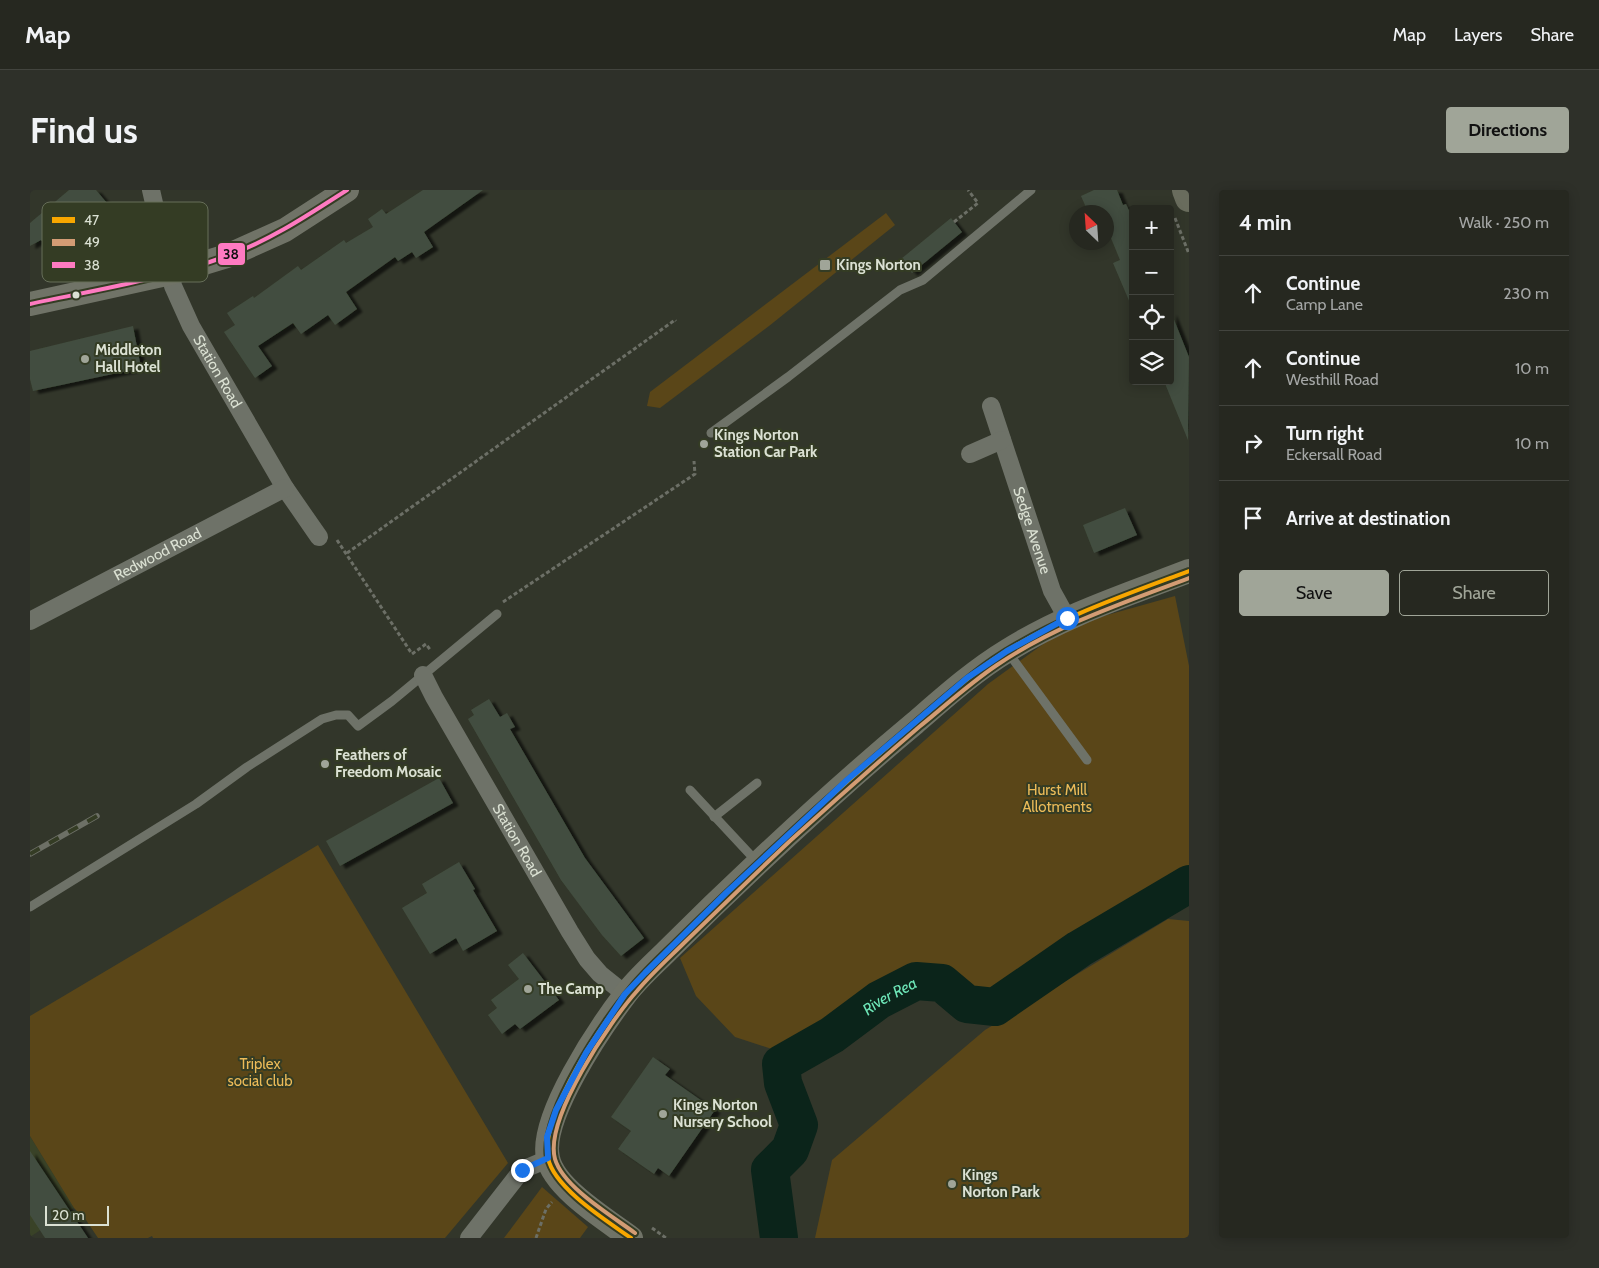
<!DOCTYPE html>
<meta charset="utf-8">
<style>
:root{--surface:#262820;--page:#2e3029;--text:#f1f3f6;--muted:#a4a6a5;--line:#42443e;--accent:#a0a598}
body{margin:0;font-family:Cabin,sans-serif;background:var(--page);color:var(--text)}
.controls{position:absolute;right:15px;top:15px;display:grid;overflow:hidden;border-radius:5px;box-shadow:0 2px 12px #0003}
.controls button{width:45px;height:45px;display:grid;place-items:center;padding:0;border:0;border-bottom:1px solid var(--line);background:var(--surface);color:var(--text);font:25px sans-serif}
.compass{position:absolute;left:1039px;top:15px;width:45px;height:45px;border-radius:50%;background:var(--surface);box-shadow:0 2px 12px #0003;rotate:335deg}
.scale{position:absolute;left:15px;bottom:12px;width:64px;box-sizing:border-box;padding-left:5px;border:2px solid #dbe1d3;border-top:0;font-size:14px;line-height:18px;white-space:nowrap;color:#dbe1d3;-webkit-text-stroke:4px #343c24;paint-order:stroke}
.stop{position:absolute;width:15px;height:15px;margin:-11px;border:4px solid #1a73e8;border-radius:50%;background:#fff}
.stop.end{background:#1a73e8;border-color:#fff;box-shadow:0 1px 5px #0008}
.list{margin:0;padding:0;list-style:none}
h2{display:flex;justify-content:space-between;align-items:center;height:65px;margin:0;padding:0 20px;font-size:21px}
h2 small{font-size:16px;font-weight:400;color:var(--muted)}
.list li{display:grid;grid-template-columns:32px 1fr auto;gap:15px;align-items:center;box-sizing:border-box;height:75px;padding:0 20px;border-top:1px solid var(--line)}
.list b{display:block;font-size:19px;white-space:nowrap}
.list p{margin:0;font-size:16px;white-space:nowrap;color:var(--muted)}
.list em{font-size:16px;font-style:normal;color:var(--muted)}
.actions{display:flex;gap:10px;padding:15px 20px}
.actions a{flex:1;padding:11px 0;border:1px solid var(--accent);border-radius:5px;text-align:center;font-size:18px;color:var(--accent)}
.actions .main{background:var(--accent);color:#111}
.icon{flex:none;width:28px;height:28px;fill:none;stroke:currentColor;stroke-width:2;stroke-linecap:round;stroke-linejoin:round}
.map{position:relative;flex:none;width:1159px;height:1048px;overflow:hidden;border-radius:5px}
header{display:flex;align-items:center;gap:30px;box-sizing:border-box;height:70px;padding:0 25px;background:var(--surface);border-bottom:1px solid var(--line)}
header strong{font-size:24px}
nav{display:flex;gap:28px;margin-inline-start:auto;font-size:18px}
.intro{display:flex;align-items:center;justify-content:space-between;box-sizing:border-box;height:120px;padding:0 30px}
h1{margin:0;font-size:35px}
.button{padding:12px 22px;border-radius:5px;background:var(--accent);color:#111;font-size:18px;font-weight:700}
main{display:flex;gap:30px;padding:0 30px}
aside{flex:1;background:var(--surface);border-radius:5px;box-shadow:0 2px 12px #0003}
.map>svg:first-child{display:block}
.built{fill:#394227}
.green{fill:#5a4618}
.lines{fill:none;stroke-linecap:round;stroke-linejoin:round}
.river{stroke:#0b241a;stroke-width:38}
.building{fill:#424e3f;filter:url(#shadow)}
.path{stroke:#6c6f66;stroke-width:3;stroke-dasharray:4 2.5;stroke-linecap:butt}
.lane{stroke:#6e7268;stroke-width:9}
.street{stroke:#6e7268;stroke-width:18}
.secondary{stroke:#707367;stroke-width:24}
.highway{stroke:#696c5d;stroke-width:28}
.rail-casing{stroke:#6d7066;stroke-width:5.5}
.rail{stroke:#343c24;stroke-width:4;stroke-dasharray:11;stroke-linecap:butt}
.bus-1-casing{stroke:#343c24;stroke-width:8}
.bus-2-casing{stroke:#343c24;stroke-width:8}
.bus-3-casing{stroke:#343c24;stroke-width:8}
.bus-1{stroke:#f7a600;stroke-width:4}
.bus-2{stroke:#d39c74;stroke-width:4}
.bus-3{stroke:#fe7ac1;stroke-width:4}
.route{stroke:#1a73e8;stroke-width:6}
.poi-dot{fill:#a0a598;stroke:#343c24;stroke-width:2}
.bus-dot{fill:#dbe1d3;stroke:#343c24;stroke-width:2}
.labels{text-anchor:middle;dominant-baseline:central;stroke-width:4;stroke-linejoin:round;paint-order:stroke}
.poi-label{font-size:15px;font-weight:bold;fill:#dbe1d3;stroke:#343c24;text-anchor:start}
.street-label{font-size:15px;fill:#dbe1d3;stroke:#343c24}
.park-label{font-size:15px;fill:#ecbb58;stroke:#343c24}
.water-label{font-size:16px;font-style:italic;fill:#6ee6b8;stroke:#343c24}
.key{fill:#343c24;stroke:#666e59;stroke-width:1}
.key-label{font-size:14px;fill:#dbe1d3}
.line-badge{stroke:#343c24;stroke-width:2}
.pale-badge-label{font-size:14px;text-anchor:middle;font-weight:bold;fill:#111}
</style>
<header>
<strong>Map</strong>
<nav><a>Map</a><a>Layers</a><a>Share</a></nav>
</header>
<div class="intro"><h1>Find us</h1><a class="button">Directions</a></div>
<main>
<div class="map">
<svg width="1159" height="1048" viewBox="0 0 1159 1048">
<defs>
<filter id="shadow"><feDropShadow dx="5.5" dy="3" stdDeviation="1" flood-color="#0009"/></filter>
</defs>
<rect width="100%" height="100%" fill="#32362a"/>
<path class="built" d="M0,946l44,72 -44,29z"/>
<g class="green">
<path d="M856,23l9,12 -126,101 -109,82 -13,-2 3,-14z"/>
<path d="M1145,406l14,70v210l-26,11 -86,52 -72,47 -18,9 -15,-5 -25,-14 -13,-3h-15l-23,8 -22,13 -49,34 -18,19 -26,5 -46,-15 -39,-41 -16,-38 308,-274 80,-58z"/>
<path d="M288,655l190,318 -63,75h-292l-1,-2 -4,2h-50l-12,-18 -12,-12 -44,-72v-120z"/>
<path d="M1138,729l21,2v317h-374l17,-78 153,-130z"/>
<path d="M512,997l46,40 -8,11h-76z"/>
</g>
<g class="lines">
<path class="river" id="s1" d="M749,1048l-9,-68 20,-20 9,-25 -16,-42 -2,-19 51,-29 47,-35 37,-19 26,2 25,21 28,3 84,-58 110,-65"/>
</g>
<g class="building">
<path d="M39,0h27l11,13 -44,37 -7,-9 -13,11 -2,-2 -11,6v-23z"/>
<path d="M393,0h60l-59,42 9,15 -17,11 -4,-6 -14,9 -3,-4 -49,35 11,17 -22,16 -7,-10 -27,19 -8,-11 -35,23 14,20 -17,12 -31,-46 11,-7 -8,-12 26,-17 1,2 44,-32 3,4 43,-30 2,3 27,-16 -5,-8 14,-10 4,5z"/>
<path d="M1064,0h23l6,15 3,-1 7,15v91l-20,-47 7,-3 -14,-34v-14h-18l-7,-16z"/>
<path d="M921,28l11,14 -50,41 -11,-14z"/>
<path d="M1141,122l18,45 -1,83 -24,-59h6z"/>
<path d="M103,136l8,42 -108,23 -3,-12v-28z"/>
<path d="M1095,318l12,27 -43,18 -11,-28z"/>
<path d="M459,509l11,18 7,-4 8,14 -5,2 75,129 59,80 -23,18 -19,-21 -41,-55 -93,-161 6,-4 -3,-5z"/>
<path d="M409,588l14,25 -113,63 -14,-25z"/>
<path d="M429,672l16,27 -2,1 24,41 -34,20 -7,-13 -26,16 -28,-46 25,-15 -5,-9z"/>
<path d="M493,763l36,47 -39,29 -5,-5 -13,10 -14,-19 9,-7 -6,-8 28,-21 -11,-14z"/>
<path d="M623,867l17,12 -5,6 50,35 -46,66 -11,-8 -4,6 -36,-25 13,-18 -20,-14z"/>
<path d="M0,961l58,87h-43l-15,-23z"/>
</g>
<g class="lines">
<g class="path">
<path d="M1145,28l14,36"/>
<path d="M924,32l24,-19 -10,-13"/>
<path d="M307,350l75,114 14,-10 5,7"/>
<path d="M317,363l328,-233 1,1"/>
<path d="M473,412l192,-128 -1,-13"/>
<path d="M622,1038l14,10"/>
<path d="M506,1048l10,-29 6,-7"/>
</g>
<g class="lane">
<path d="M681,243l77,-56 112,-87 23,-10 108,-90"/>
<path d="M977,461l80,109"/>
<path d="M660,600l68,73"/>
<path d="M684,627l43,-34"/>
<path d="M0,717l166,-103 51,-37 75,-48 14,-4h12l10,11 34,-25 105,-87"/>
</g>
<g class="street">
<path id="s2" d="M121,0l22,96 18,40 94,162 34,49"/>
<path id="s3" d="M961,216l61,185 15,27"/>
<path d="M940,264l32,-14"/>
<path id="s4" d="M0,431l255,-133"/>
<path id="s5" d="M393,485l11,22 136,235 17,27 13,15 25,20"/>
<path d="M439,1048l53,-68 26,-11"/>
</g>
<g class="secondary">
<path d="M0,114l141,-31 56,-17 58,-26 62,-40"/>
<path d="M601,1048c-24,-18 -77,-50 -83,-80 -9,-40 52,-130 77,-163 12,-16 28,-30 42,-44 30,-30 61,-60 92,-89 51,-48 102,-94 156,-139 29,-25 59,-52 92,-72 57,-36 120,-56 182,-80"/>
</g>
<path class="highway" d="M1156,0l3,8"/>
<defs>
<path id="rail" d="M0,664l67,-38"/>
</defs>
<use href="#rail" class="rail-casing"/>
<use href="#rail" class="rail"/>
<defs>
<path id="bus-1" d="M601,1048c-24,-17 -77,-50 -83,-80 -8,-44 56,-138 84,-171 15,-18 33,-34 50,-51 34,-33 68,-66 103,-98 42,-40 86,-77 130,-115 26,-22 51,-45 79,-64 60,-40 128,-63 195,-88"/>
<path id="bus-2" d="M605,1043c-23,-17 -72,-46 -80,-74 -11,-40 55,-138 82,-168 15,-18 33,-34 49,-50 35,-34 70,-68 105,-101 42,-38 85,-76 128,-113 26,-21 51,-44 78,-62 59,-40 126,-62 192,-87"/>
<path id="bus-3" d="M0,114c65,-14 134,-25 197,-48 44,-16 81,-41 120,-66"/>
</defs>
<use href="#bus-1" class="bus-1-casing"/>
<use href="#bus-2" class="bus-2-casing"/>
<use href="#bus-3" class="bus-3-casing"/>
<use href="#bus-1" class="bus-1"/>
<use href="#bus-2" class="bus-2"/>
<use href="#bus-3" class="bus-3"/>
</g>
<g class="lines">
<path class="route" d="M492,980l26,-12 -1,-21 9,-27 30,-57 39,-59 20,-21 81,-80 121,-113 120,-102 40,-27 60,-33"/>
</g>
<g class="poi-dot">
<rect x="789" y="69" width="12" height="12" rx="2.5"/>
<circle cx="55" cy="169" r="5"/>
<circle cx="674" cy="254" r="5"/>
<circle cx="295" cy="574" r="5"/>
<circle cx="498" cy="799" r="5"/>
<circle cx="633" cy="924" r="5"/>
<circle cx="922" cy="994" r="5"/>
</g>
<circle class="bus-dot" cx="46" cy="105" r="4.5"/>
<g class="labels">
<g class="poi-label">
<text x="806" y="75">Kings Norton</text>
<text x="65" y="160">Middleton<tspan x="65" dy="17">Hall Hotel</tspan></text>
<text x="684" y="245">Kings Norton<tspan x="684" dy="17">Station Car Park</tspan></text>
<text x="305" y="565">Feathers of<tspan x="305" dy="17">Freedom Mosaic</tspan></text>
<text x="508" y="799">The Camp</text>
<text x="643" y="915">Kings Norton<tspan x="643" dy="17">Nursery School</tspan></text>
<text x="932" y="985">Kings<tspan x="932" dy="17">Norton Park</tspan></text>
</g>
<g class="street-label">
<text stroke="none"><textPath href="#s2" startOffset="195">Station Road</textPath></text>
<text stroke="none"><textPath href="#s3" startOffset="131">Sedge Avenue</textPath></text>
<text stroke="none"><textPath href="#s4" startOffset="144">Redwood Road</textPath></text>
<text stroke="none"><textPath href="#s5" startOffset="190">Station Road</textPath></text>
</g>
<g class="park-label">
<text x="1027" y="600">Hurst Mill<tspan x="1027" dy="17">Allotments</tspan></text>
<text x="230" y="874">Triplex<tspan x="230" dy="17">social club</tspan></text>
</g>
<g class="water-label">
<text stroke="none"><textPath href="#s1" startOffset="316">River Rea</textPath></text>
</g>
</g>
<rect x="12" y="12" width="166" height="80" rx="8" class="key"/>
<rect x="22" y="27" width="23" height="6" fill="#f7a600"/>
<rect x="22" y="49" width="23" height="7" fill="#d39c74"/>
<rect x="22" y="72" width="23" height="6" fill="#fe7ac1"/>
<g class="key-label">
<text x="54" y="35">47</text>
<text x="54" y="57">49</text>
<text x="54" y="80">38</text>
</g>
<rect class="line-badge" x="187" y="52" width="29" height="24" rx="5" fill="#fe7ac1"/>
<g class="pale-badge-label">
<text x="201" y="69">38</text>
</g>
</svg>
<div class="controls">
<button>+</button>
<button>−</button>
<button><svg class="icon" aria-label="locate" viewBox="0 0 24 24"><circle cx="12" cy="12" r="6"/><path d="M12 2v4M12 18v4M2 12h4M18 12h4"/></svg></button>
<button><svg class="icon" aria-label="layers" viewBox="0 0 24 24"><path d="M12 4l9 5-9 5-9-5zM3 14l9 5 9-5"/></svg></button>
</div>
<svg class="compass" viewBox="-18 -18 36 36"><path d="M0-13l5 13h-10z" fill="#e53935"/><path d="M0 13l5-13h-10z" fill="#a4a6a5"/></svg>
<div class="scale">20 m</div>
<div class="stop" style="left:1037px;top:428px"></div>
<div class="stop end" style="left:492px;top:980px"></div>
</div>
<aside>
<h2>4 min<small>Walk · 250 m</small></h2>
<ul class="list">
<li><svg class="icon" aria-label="ahead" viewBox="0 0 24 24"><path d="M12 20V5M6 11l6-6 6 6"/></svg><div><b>Continue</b><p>Camp Lane</p></div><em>230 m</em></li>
<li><svg class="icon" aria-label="ahead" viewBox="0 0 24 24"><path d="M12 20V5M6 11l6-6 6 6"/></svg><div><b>Continue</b><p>Westhill Road</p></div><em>10 m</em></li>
<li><svg class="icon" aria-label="right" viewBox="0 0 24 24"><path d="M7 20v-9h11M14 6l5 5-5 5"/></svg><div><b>Turn right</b><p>Eckersall Road</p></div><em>10 m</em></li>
<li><svg class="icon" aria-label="arrive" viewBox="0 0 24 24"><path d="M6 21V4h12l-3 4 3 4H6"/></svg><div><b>Arrive at destination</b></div></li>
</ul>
<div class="actions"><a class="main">Save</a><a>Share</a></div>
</aside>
</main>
